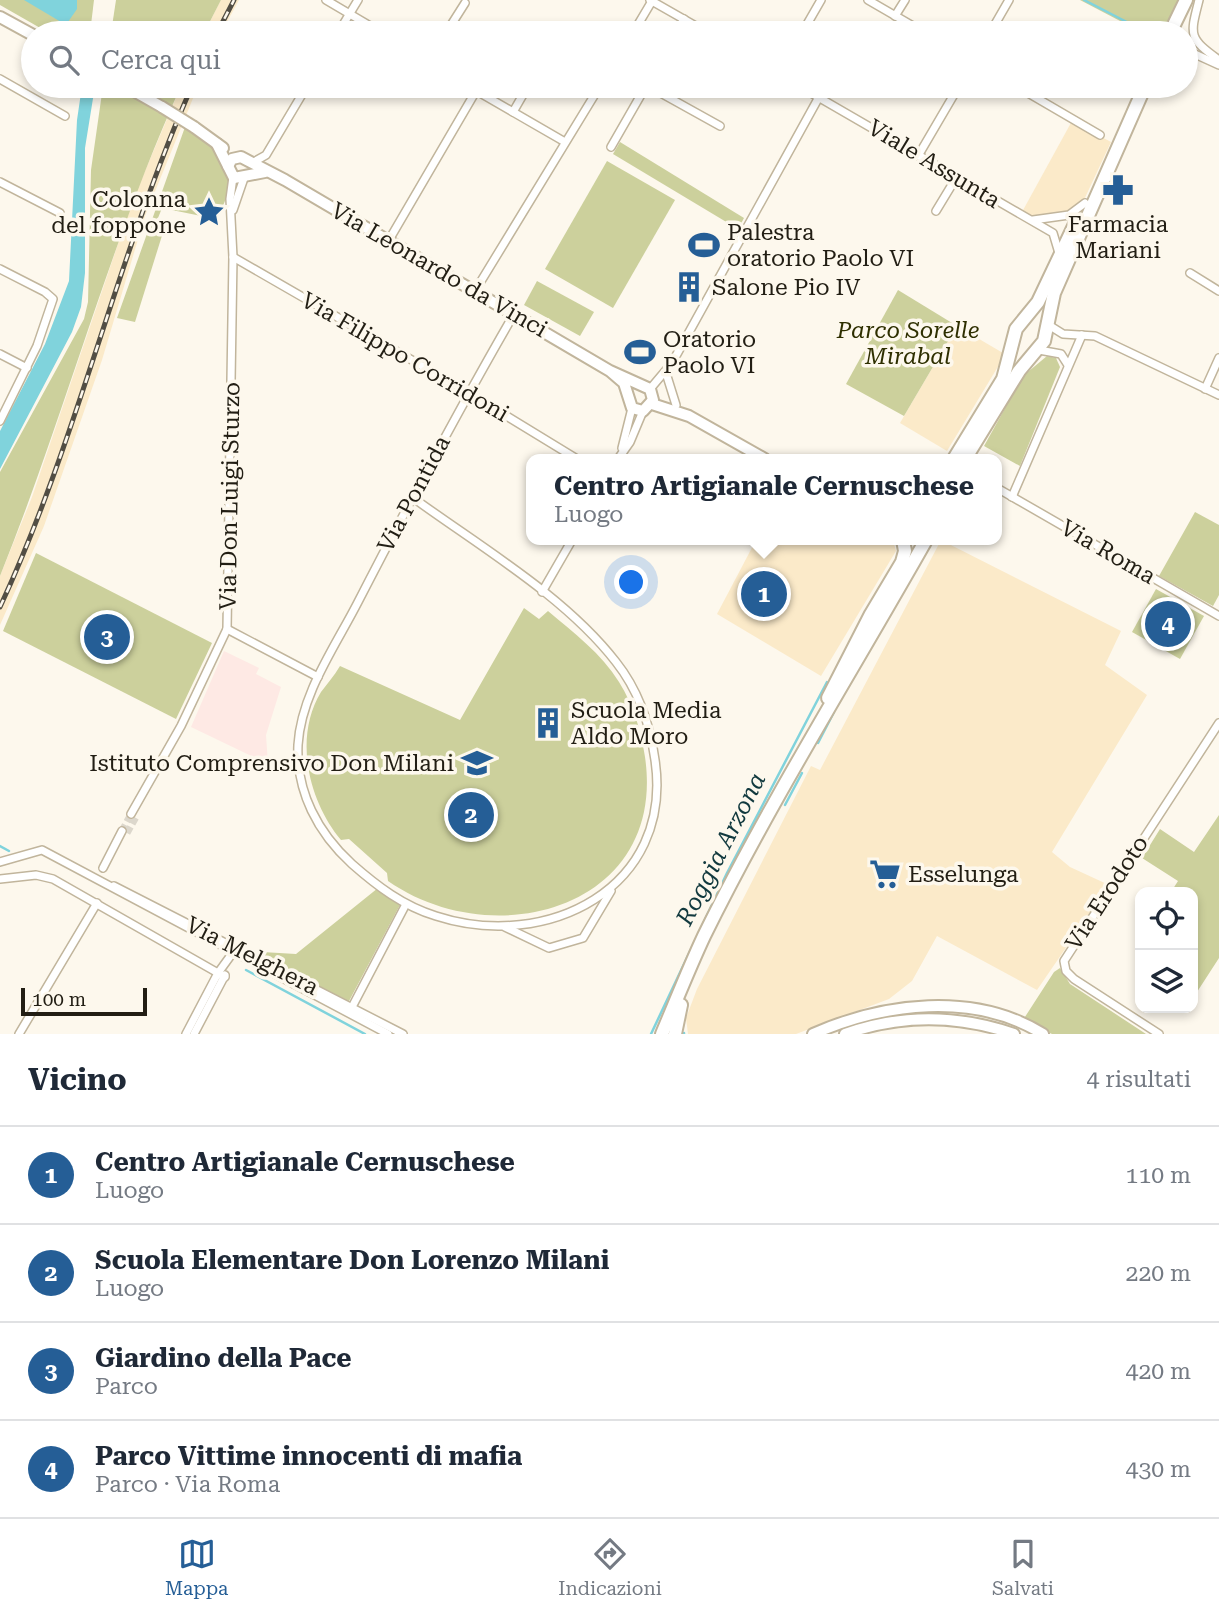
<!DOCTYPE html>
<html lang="it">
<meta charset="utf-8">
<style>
:root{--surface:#fff;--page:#f6f6f7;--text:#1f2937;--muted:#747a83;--line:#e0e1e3;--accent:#255e96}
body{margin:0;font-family:"Roboto Serif",serif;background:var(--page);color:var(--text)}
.controls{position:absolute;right:21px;bottom:21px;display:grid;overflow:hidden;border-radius:14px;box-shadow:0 4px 10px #0003}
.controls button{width:63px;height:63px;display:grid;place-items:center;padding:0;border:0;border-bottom:2px solid var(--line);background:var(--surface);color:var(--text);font:35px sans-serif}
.scale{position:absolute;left:21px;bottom:18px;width:126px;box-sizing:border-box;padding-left:7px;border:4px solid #221e14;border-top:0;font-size:19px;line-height:24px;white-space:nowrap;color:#221e14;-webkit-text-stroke:5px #fdf8ed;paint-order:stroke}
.you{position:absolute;left:632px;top:583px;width:24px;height:24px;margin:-18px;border:5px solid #fff;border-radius:50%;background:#1a73e8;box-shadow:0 0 0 10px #1a73e833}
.badge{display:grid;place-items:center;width:46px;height:46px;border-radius:50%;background:var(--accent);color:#fff;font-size:23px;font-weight:700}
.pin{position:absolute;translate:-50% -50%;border:4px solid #fff;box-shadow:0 2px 7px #0006}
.popup{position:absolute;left:526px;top:454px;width:476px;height:91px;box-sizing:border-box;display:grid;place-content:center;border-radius:14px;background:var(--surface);filter:drop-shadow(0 2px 5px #0005);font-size:23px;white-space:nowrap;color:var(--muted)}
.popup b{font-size:26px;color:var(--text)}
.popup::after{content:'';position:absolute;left:50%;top:100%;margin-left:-14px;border:14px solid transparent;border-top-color:var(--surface)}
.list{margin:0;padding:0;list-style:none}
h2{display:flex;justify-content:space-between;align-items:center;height:91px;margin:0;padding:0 28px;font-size:30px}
h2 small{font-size:23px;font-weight:400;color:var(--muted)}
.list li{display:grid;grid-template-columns:46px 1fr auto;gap:21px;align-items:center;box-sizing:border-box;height:98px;padding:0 28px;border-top:2px solid var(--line)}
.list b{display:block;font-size:26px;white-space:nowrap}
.list p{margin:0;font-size:23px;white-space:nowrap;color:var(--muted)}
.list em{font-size:23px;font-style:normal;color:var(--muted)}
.icon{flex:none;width:38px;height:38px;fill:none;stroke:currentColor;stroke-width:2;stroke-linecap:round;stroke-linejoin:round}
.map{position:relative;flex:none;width:1219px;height:1034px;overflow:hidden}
.search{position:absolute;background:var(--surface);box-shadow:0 4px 10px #0003;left:21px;right:21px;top:21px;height:77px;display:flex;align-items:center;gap:18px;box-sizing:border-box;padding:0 24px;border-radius:38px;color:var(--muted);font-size:26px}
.sheet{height:483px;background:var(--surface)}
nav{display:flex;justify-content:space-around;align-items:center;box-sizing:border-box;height:98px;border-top:2px solid var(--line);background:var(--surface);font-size:19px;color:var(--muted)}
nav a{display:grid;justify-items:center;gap:4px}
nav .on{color:var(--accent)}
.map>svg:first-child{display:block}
.built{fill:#fbeac9}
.education{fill:#fee9e4}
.green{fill:#ccd09c}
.water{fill:#80d3dc}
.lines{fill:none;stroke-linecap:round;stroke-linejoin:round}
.stream{stroke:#80d3dc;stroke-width:2.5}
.street-tunnel{stroke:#dcd7cc;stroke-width:7;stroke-dasharray:7 3.5;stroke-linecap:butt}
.street-casing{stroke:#c1b59c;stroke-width:10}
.secondary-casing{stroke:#c1b59c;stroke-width:14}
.primary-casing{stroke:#c1b59c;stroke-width:16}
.street{stroke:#fff;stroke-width:7}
.secondary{stroke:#fff;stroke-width:10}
.primary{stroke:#fff;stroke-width:12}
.rail-casing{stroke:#524e44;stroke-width:5}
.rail{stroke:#fdf8ed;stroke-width:2.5;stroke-dasharray:8;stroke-linecap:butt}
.secondary-bridge-casing{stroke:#c1b59c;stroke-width:14;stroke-linecap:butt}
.secondary-bridge{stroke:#fff;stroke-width:10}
.labels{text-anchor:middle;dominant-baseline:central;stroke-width:7;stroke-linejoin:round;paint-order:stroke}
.street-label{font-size:23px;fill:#221e14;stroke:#fdf8ed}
.poi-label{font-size:23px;fill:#221e14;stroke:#fdf8ed;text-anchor:start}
.park-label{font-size:23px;font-style:italic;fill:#2e2f00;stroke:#fdf8ed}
.water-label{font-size:24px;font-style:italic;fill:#11393e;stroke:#fdf8ed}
</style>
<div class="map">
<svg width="1219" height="1034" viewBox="0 0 1219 1034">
<rect width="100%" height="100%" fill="#fdf8ed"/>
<g class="built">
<path d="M221,0h18l-18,33h-17z"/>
<path d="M181,86h17l-53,130 -43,144 -58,166 -44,99v-49l32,-79 102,-300z"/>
<path d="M1072,121l39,21 -28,60 -9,9 -41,6 -11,-5z"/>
<path d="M957,326l46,27 -1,7 -55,91 -47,-28z"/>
<path d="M756,540h137l3,11 -75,125 -104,-62z"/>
<path d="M941,540l180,91 -16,34 42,30 -95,157 18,15 39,18 -72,105 -100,-54 -25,45 -23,18 -93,35h-108l-2,-16 11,-29 114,-223 9,4z"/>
</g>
<path class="education" d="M224,651l35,17 -3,6 25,13 -15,48 2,29 -77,-37z"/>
<g class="green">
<path d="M0,0h94l-4,33h-41l-49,-28z"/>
<path d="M116,0h105l-17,33h-93z"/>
<path d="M1080,0h99l-15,33h-21z"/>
<path d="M103,86h78c-72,159 -116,329 -181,490v-104l84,-153 4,-17 3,-132z"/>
<path d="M185,127c10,8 23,14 31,23 17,17 17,56 -5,68l-49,-10 -6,15 9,3 -30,96 -18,-4z"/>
<path d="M620,142l124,76 -6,11 -125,-75z"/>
<path d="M607,161l68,39 -62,108 -68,-39z"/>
<path d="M537,281l57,31 -14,24 -56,-31z"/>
<path d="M898,290l59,36 -53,90 -58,-32z"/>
<path d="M1047,356l9,2 4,9 -40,99 -36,-20 39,-70z"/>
<path d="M1195,512l24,13v70l-6,11 -54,-30z"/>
<path d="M36,553l176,90 -36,76 -173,-88z"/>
<path d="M1156,589l48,27 -24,43 -48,-27z"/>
<path d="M524,608l15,11 9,-8c26,22 53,42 71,71 15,24 22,49 26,75 22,151 -151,198 -257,124l-1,-8 -38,-34 -8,1c-32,-38 -48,-102 -20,-148 6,-8 13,-16 19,-26l120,54z"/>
<path d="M1219,815v143l-22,34 -4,-3v-97h-22l7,-11 -36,-23 18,-29 34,23z"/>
<path d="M378,888l23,15 -53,100 -101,-52 49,3z"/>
<path d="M1060,968l10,16 76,50h-94l-29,-14 31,-48z"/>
</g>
<g class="water">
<path d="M24,0h53v9l-9,13h-7z"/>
<path d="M82,86h13l-10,62v125l-4,34 -9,25 -72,137v-38l45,-87 24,-63 8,-161z"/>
</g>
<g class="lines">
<g class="stream">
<path d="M1084,0l64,33"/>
<path d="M818,743l16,-31"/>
<path d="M785,805l17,-32"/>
<path d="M0,846l9,5"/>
<path d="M246,970l119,64"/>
<path d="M651,1034l76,-161 100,-191"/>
<path d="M684,1034v-1"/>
</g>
<g class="street-tunnel">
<path d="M122,831l9,-17"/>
<path d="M127,833l9,-16"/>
</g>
<defs>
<g id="street">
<path d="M326,0l56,33"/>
<path d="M650,0l58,33"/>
<path d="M868,0l57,33"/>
<path d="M1199,0c-9,35 -11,38 20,60"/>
<path d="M895,16l10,-16"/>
<path d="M338,33l20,-33"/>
<path d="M446,33l19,-30"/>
<path d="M633,33l19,-32"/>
<path d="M676,33l8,-14"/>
<path d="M802,33l19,-33"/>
<path d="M990,33l19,-33"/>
<path d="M1186,50l33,15"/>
<path d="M0,79l65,37"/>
<path d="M468,86l97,56"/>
<path d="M648,86l72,40"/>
<path d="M799,86l254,147 6,20"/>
<path d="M1016,86l84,49"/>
<path d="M513,112l15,-26"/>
<path d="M611,147l35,-61"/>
<path d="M918,156l41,-70"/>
<path d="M252,163l14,-8 41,-69"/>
<path d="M0,182l60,31"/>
<path d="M233,210l11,-32"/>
<path d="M936,211l20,-33"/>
<path d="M1033,220l36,-5 16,-12"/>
<path d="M389,240l87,-149"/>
<path d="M233,257l236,136 108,66"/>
<path d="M0,269l45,23 8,7 -16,47 -37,75"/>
<path d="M1190,273l29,18"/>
<path d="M475,291l125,-205"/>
<path d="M1047,324l16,10 32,2 124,59"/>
<path d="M1039,350l22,4 7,11"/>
<path d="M0,354l27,14"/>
<path d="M666,373l10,32"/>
<path d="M650,389l22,-26 147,-266"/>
<path d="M1205,389l14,-31"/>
<path d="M622,448l10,-40"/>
<path d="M618,459l12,-17 13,-31"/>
<path d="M997,488l222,128"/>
<path d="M412,497c67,49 153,99 204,165 23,29 34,62 39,98 19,128 -108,192 -219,156 -33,-10 -59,-30 -84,-52 -34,-31 -56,-72 -54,-119 3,-51 37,-98 60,-143 50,-97 101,-193 156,-288"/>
<path d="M1012,497l70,-162"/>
<path d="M542,592l30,-52"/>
<path d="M227,629l91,48"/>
<path d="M131,814l50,-88 46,-97 6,-372 -3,-58 3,-22"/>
<path d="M0,862l42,-12 346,184"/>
<path d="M103,868l19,-37"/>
<path d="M0,879l36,-4 17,4 172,98"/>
<path d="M114,886l289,148"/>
<path d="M505,927l44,21 34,-10 28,-47"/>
<path d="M351,1009l55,-105"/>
<path d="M19,1034l78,-131"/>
<path d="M186,1034l32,-61 16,-22"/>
<path d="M194,1034l31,-59"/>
<path d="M1159,1034l-85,-55 -8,-8 -2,-10 155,-238"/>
</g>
<g id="secondary">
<path d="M0,17l33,18"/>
<path d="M125,86l37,21"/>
<path d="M194,127l29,21"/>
<path d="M217,144l17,34 31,-6"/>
<path d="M228,166l4,-7 9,-2 44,23 325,191 14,12 8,25 11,3 10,-11 -3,-11 -40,-18"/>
<path d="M652,404l37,12 76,43"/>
<path d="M813,1034c70,-31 161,-43 230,0"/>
<path d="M845,1034c56,-20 114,-19 169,0"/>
</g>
<g id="primary">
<path d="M1170,33l16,-33"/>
<path d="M954,459l49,-80 13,-50 22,-27 38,-80"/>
<path d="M965,459l54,-88 25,-30 10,-48 91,-207"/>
<path d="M828,698l43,-84 31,-52 3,-11 -2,-11"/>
<path d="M662,1034c14,-33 27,-66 42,-98 67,-136 148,-265 222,-396"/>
<path d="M675,1034l6,-29"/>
</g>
</defs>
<use href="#street" class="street-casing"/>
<use href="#secondary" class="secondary-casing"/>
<use href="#primary" class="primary-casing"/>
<use href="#street" class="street"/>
<use href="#secondary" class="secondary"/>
<use href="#primary" class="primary"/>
<defs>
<g id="rail">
<path d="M217,33l17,-33"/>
<path d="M0,607c78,-168 117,-351 192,-521"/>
</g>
</defs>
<use href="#rail" class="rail-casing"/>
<use href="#rail" class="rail"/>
<defs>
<path id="secondary-bridge" d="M162,107l32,20"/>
</defs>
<use href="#secondary-bridge" class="secondary-bridge-casing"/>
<use href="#secondary-bridge" class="secondary-bridge"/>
</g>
<defs>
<symbol id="pharmacy-bare" viewBox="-9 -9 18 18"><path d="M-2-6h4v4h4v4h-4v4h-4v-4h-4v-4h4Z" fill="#255e96" stroke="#fdf8ed" stroke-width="2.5" paint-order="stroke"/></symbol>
<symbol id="sight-bare" viewBox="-9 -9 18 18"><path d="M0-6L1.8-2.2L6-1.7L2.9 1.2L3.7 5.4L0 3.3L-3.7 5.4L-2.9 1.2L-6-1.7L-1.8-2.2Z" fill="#255e96" stroke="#fdf8ed" stroke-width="2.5" paint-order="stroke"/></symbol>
<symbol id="stadium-bare" viewBox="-9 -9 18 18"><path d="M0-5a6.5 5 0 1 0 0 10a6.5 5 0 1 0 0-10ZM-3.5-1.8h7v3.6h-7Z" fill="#255e96" stroke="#fdf8ed" stroke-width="2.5" paint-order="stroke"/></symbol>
<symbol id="building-bare" viewBox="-9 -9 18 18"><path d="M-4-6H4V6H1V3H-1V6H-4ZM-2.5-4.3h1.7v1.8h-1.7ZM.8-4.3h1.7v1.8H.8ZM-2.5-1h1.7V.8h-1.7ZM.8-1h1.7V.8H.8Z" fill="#255e96" stroke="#fdf8ed" stroke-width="2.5" paint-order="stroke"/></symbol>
<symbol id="school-bare" viewBox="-9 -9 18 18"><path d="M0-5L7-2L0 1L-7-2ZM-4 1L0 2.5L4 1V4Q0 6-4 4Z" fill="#255e96" stroke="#fdf8ed" stroke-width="2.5" paint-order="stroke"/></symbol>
<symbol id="supermarket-bare" viewBox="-9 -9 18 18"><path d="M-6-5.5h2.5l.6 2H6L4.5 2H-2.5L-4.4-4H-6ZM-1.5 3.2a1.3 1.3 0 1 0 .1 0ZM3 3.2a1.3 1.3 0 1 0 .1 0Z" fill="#255e96" stroke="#fdf8ed" stroke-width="2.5" paint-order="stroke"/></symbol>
</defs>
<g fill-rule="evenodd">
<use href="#pharmacy-bare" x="1096" y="168" width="44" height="44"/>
<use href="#sight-bare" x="187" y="190" width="44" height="44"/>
<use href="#stadium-bare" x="682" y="223" width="44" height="44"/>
<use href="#building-bare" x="667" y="265" width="44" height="44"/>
<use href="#stadium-bare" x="618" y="330" width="44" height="44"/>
<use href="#building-bare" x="526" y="701" width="44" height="44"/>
<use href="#school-bare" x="455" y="741" width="44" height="44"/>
<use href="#supermarket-bare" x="863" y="852" width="44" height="44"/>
</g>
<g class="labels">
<g class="street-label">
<text transform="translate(934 164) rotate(31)">Viale Assunta</text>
<text transform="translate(439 270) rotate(30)">Via Leonardo da Vinci</text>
<text transform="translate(405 357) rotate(30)">Via Filippo Corridoni</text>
<text transform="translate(414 494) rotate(-62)">Via Pontida</text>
<text transform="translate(230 496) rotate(-89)">Via Don Luigi Sturzo</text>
<text transform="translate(1108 552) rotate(30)">Via Roma</text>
<text transform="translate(1107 893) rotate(-57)">Via Erodoto</text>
<text transform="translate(252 956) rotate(27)">Via Melghera</text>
</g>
<g class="poi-label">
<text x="186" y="199" text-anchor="end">Colonna<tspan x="186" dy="26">del foppone</tspan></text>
<text x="1118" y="224" text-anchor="middle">Farmacia<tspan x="1118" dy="26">Mariani</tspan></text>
<text x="727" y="232">Palestra<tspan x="727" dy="26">oratorio Paolo VI</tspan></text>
<text x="712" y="287">Salone Pio IV</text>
<text x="663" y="339">Oratorio<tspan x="663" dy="26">Paolo VI</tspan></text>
<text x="571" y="710">Scuola Media<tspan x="571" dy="26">Aldo Moro</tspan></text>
<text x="454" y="763" text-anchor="end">Istituto Comprensivo Don Milani</text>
<text x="908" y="874">Esselunga</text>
</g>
<g class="park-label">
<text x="908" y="330">Parco Sorelle<tspan x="908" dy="26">Mirabal</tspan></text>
</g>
<g class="water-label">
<text transform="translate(721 849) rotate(-63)">Roggia Arzona</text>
</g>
</g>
</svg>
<div class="controls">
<button><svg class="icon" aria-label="locate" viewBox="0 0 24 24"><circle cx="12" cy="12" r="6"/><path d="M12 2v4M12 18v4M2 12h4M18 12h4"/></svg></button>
<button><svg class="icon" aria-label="layers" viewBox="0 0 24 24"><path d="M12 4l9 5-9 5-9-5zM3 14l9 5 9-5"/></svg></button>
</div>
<div class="scale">100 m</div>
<div class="you"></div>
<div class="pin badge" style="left:764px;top:594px">1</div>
<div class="popup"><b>Centro Artigianale Cernuschese</b>Luogo</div>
<div class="pin badge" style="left:471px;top:815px">2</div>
<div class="pin badge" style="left:107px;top:637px">3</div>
<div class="pin badge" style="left:1168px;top:624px">4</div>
<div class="search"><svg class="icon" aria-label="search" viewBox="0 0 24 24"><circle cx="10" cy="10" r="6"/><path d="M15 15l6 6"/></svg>Cerca qui</div>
</div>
<section class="sheet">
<h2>Vicino<small>4 risultati</small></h2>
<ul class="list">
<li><span class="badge">1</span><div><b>Centro Artigianale Cernuschese</b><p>Luogo</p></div><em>110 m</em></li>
<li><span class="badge">2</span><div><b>Scuola Elementare Don Lorenzo Milani</b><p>Luogo</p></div><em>220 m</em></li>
<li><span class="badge">3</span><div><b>Giardino della Pace</b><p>Parco</p></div><em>420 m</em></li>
<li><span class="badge">4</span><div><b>Parco Vittime innocenti di mafia</b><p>Parco · Via Roma</p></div><em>430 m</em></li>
</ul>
</section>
<nav>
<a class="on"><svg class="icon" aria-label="map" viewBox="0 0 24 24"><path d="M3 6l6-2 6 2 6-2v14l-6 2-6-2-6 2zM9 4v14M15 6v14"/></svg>Mappa</a>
<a><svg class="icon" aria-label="directions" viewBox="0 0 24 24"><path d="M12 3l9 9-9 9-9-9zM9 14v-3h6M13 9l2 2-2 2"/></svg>Indicazioni</a>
<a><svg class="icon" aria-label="saved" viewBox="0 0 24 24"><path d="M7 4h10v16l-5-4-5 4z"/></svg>Salvati</a>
</nav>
